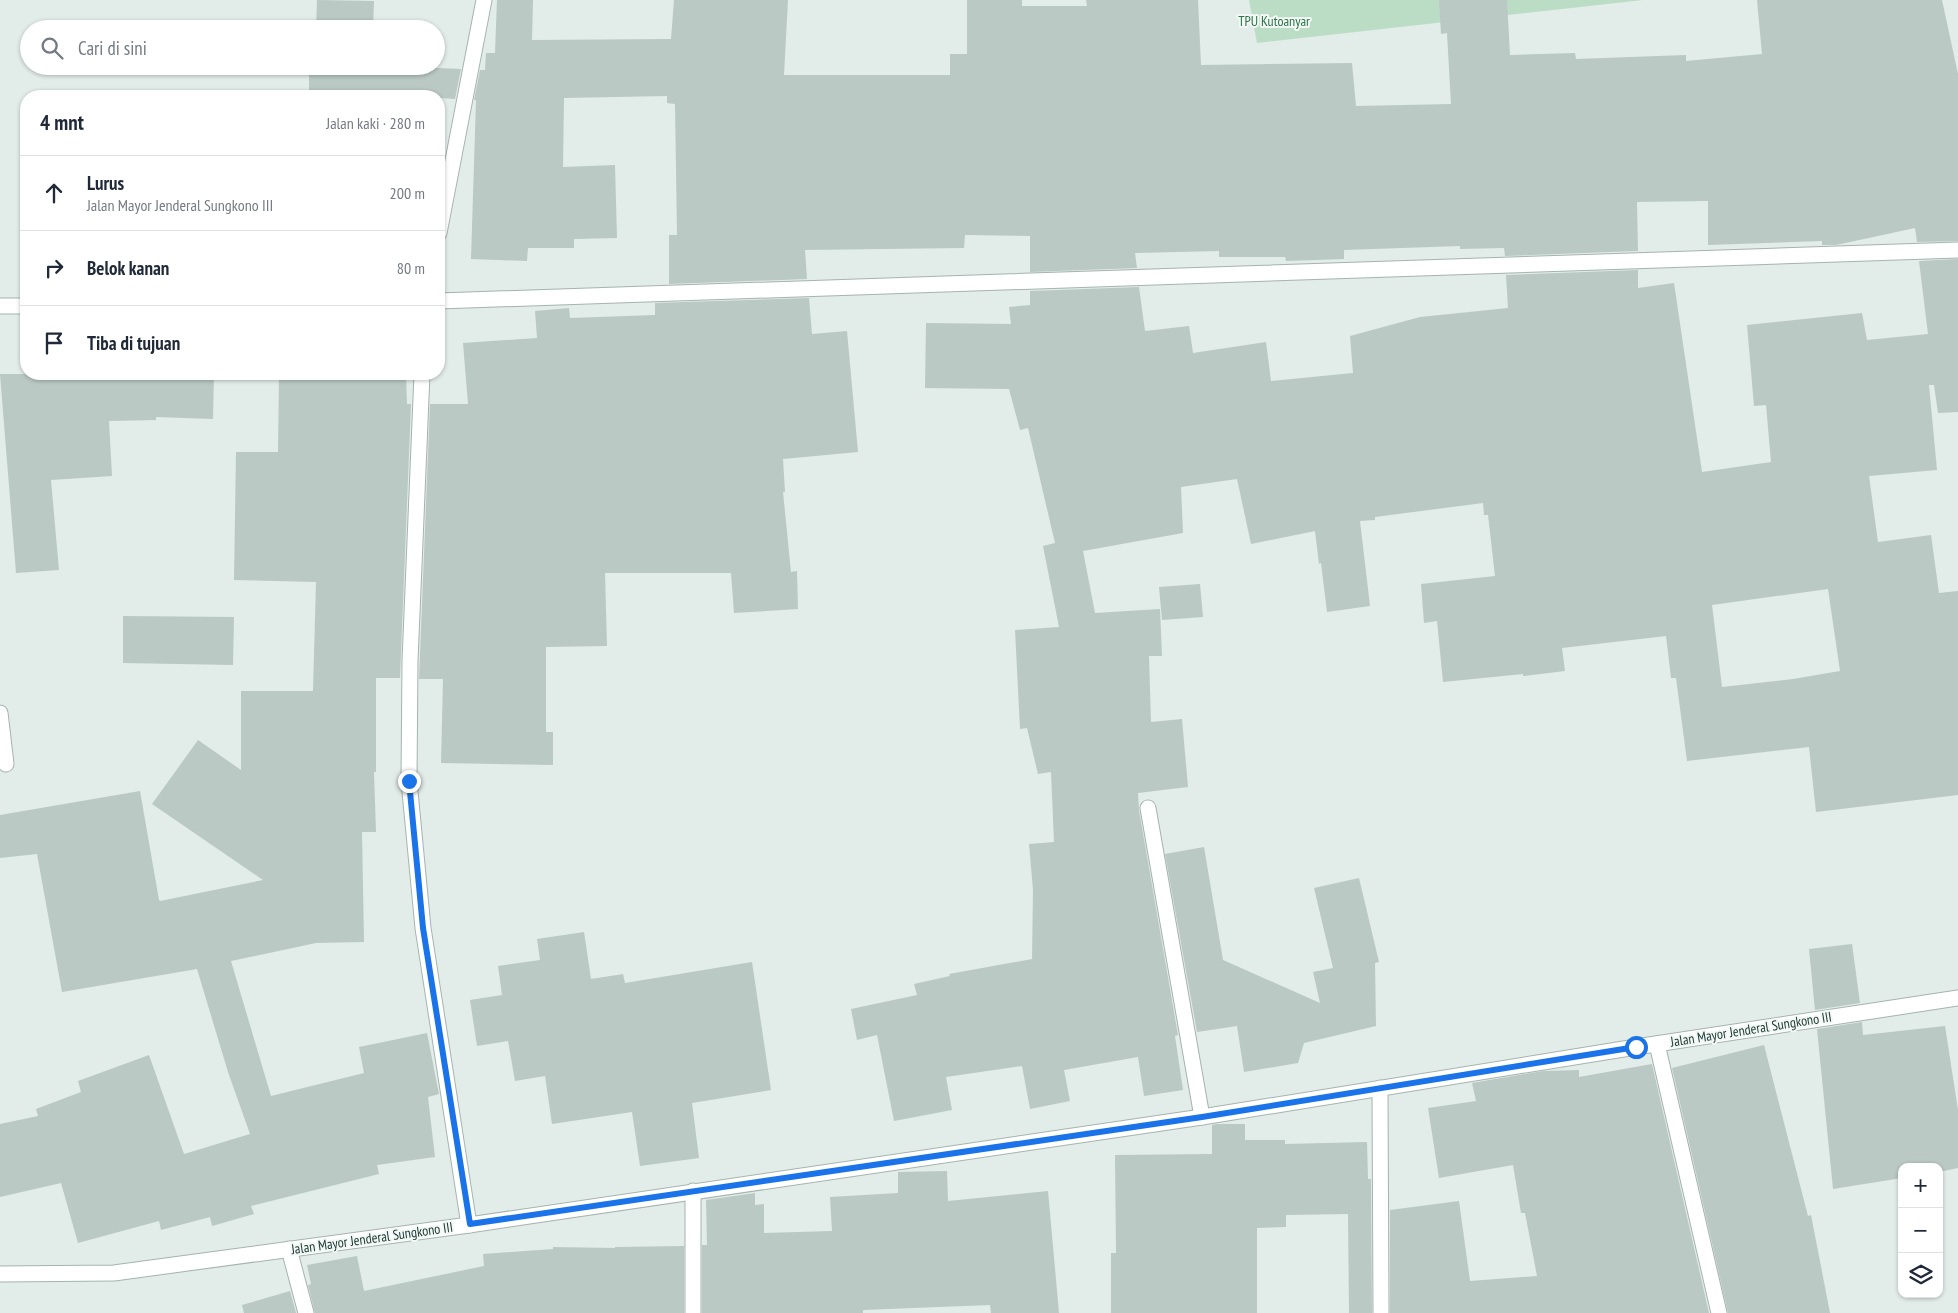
<!DOCTYPE html>
<html lang="id">
<meta charset="utf-8">
<style>
:root{--surface:#fff;--page:#f2f2f3;--text:#1f2937;--muted:#747a83;--line:#e0e1e3}
body{margin:0;font-family:"PT Sans Narrow",sans-serif;background:var(--page);color:var(--text)}
.controls{position:absolute;right:15px;bottom:15px;display:grid;overflow:hidden;border-radius:10px;box-shadow:0 1px 4px #0004}
.controls button{width:45px;height:45px;display:grid;place-items:center;padding:0;border:0;border-bottom:1px solid var(--line);background:var(--surface);color:var(--text);font:25px sans-serif}
.stop{position:absolute;width:15px;height:15px;margin:-11px;border:4px solid #1a73e8;border-radius:50%;background:#fff}
.stop.end{background:#1a73e8;border-color:#fff;box-shadow:0 1px 5px #0008}
.list{margin:0;padding:0;list-style:none}
h2{display:flex;justify-content:space-between;align-items:center;height:65px;margin:0;padding:0 20px;font-size:21px}
h2 small{font-size:16px;font-weight:400;color:var(--muted)}
.list li{display:grid;grid-template-columns:32px 1fr auto;gap:15px;align-items:center;box-sizing:border-box;height:75px;padding:0 20px;border-top:1px solid var(--line)}
.list b{display:block;font-size:19px;white-space:nowrap}
.list p{margin:0;font-size:16px;white-space:nowrap;color:var(--muted)}
.list em{font-size:16px;font-style:normal;color:var(--muted)}
.icon{flex:none;width:28px;height:28px;fill:none;stroke:currentColor;stroke-width:2;stroke-linecap:round;stroke-linejoin:round}
.map{position:relative;flex:none;width:1958px;height:1313px;overflow:hidden}
.search{position:absolute;background:var(--surface);box-shadow:0 1px 4px #0004;left:20px;top:20px;width:425px;height:55px;display:flex;align-items:center;gap:12px;box-sizing:border-box;padding:0 18px;border-radius:28px;color:var(--muted);font-size:19px}
.panel{position:absolute;background:var(--surface);box-shadow:0 1px 4px #0004;left:20px;top:90px;width:425px;height:290px;border-radius:20px}
.map>svg:first-child{display:block}
.green{fill:#bbddc5}
.building{fill:#bac9c4;fill-rule:evenodd}
.lines{fill:none;stroke-linecap:round;stroke-linejoin:round}
.minor-casing{stroke:#a5b4af;stroke-width:17}
.minor{stroke:#fff;stroke-width:15}
.route{stroke:#1a73e8;stroke-width:6}
.labels{text-anchor:middle;dominant-baseline:central;stroke-width:4;stroke-linejoin:round;paint-order:stroke}
.park-label{font-size:14px;fill:#2d7349;stroke:#f2f8f5}
.street-label{font-size:14px;fill:#223c36;stroke:#f2f8f5}
</style>
<div class="map">
<svg width="1958" height="1313" viewBox="0 0 1958 1313">
<rect width="100%" height="100%" fill="#e2ece8"/>
<path class="green" d="M1249,0h394l-386,43z"/>
<g class="building">
<path d="M317,0l57,1 -1,28h-57z"/>
<path d="M497,0h36l-1,40 139,-1 3,-39h114l-4,75h166v-21h17v-54h55v6h65l-1,-6h112l3,65 151,-2 4,43 95,-2 -4,-71 -6,1 -2,-34h68l3,55 65,-2 1,6 110,-4v6l76,-7 -5,-54h185l16,74v167l-41,1 -2,-14 -79,17h-14v-4l-114,4v-44l-71,1 1,49 -133,5 -1,-8 -44,1v-3l-116,4v9l-58,2 -1,-4h-66v-6l-84,2 2,15 -107,4v-36l-65,-1 -1,13 -159,2 2,29 -138,5v-49h8l-2,-131 -8,-1v-7l-103,2 -1,69 52,-2 2,73 -43,1v9h-46l-1,13 -56,-2 5,-159h-2l6,-30h5l1,-17h9z"/>
<path d="M309,66h80l72,3 -6,30 -16,-1v-2l-130,-4z"/>
<path d="M1958,259v153l-20,1 -4,-28h-5l8,85 -68,6 9,66 53,-7 8,58 19,-2v204l-142,17 -7,-65 -122,14 -11,-83h-5l-5,-42 -104,12 3,23 -42,5v-2l-80,8 -6,-61 -13,2 -3,-39 74,-8 -7,-61h-4l-1,-12 -108,14v3l-15,1 10,85 -43,6 -6,-49 -2,1 -4,-33 -64,13 -14,-65 -56,8 2,46 -100,18 12,62 65,-4 2,47h-13l2,66 31,-3 6,68 -50,6 1,17 39,225 -3,1 8,54 -39,6 -6,-39 -74,13 6,31 -40,8 -8,-43 -76,11 6,33 -58,11 -17,-86 -20,5 -6,-31 66,-14 -3,-11 36,-8 -1,-2 83,-15 1,-69 -4,-46 25,-2 -3,-70 -13,2 -11,-46 -7,1 -5,-99 44,-3 -16,-81 12,-3 -27,-115 -8,2 -11,-41 -84,-1 1,-65 85,1 -2,-17 21,-2v-14l109,-4 6,44 44,-5 4,27 73,-11 5,39 82,-8 -3,-37 70,-19 88,-9 -2,-33 132,-5v18l36,-5 28,189 69,-10 -5,-57 -12,1 -7,-81 115,-12 5,27 61,-6 -9,-73zM1828,589l12,82 -47,8 -71,8 -10,-82z"/>
<path d="M809,298l3,36 35,-3 11,121 -75,7 2,33h-2l8,80 6,-1 1,38 -64,4 -3,-40h-126l2,73 -61,1v85h7v33l-112,-2 2,-84h-24l11,-275h38l-5,-61 74,-5 -2,-27 34,-3 1,10 85,-3v-12z"/>
<path d="M0,374h214l-1,45 -57,-2v3l-47,1 3,55 -61,4 8,90 -43,3z"/>
<path d="M279,374h127l1,30h4l-11,274h-24v94h-2l2,60h-14l2,110 -48,1 -85,18 40,135 93,-23 -5,-26 68,-14 12,61 -11,3 7,60 -58,8 2,9 -128,32 3,8 -42,12 -2,-9 -49,13 -2,-9 -81,22 -17,-60 -61,14v-73l38,-8 -2,-7 45,-17 -3,-11 71,-26 35,99 66,-20 -22,-62 -31,-103 -135,23 -25,-138 -37,4v-43l140,-24 19,109 1,1 103,-21 -111,-76 46,-64 43,30v-79h72l3,-109 -82,-2 2,-128h42z"/>
<path d="M1200,584l3,33 -41,3 -3,-33z"/>
<path d="M123,616l111,1 -1,48 -110,-2z"/>
<path d="M1204,847l19,113 97,43 -7,-31 20,-4 -19,-80 45,-10 20,84 -4,1 1,63 -72,17 -6,20 -54,9 -7,-46 -40,6 -32,-178z"/>
<path d="M584,932l7,47 32,-5 2,9 127,-21 19,128 -79,13 7,55 -59,8 -8,-54 -80,12 -7,-48 -30,5 -7,-40 -31,5 -7,-46 32,-5 -4,-29 42,-6 -3,-21z"/>
<path d="M1852,944l8,59 -45,7 -6,-61z"/>
<path d="M1862,1022l1,13 82,-9 13,84v58l-19,4v-5h-37v11l-69,11 -16,-160z"/>
<path d="M1764,1045l44,171 3,-1 19,98h-102l-56,-245z"/>
<path d="M1652,1064l57,249h-319v-103l69,-9 11,80 67,-5 -12,-63h-4l-8,-48 -74,13 -11,-70 48,-7 -4,-18 71,-12 36,-1v7z"/>
<path d="M1217,1124h28v16h40v4l82,-2 1,37h3l1,134h-23l-1,-99 -62,1v12l-29,1v85h-146v-60h5l-1,-98 97,-1v-29z"/>
<path d="M947,1171l1,30 100,-10 11,122h-68l-1,-8 -127,5v3h-161v-68h5l-1,-45 49,-7v12l9,-1v29l68,-2 -2,-34 68,-4v-21z"/>
<path d="M684,1246v67h-369l-7,-28 3,-1 -4,-19 50,-9 7,35 120,-25 -1,-12 70,-5v-2l62,1v-1z"/>
<path d="M290,1291l6,22h-52l-2,-8z"/>
</g>
<g class="lines">
<defs>
<g id="minor">
<path d="M439,233l45,-233"/>
<path d="M439,301l1519,-51"/>
<path d="M0,306h26"/>
<path d="M422,374l-12,287 -1,120 14,147 46,297"/>
<path d="M0,713l6,51"/>
<path d="M1148,808l54,309"/>
<path d="M1657,1044l62,269"/>
<path d="M1380,1088l1,225"/>
<path d="M693,1191v122"/>
<path d="M289,1249l17,64"/>
<path d="M0,1274l114,-1 355,-48 733,-108 434,-70 322,-49"/>
</g>
</defs>
<use href="#minor" class="minor-casing"/>
<use href="#minor" class="minor"/>
</g>
<g class="lines">
<path class="route" d="M409,781l14,147 47,296 732,-107 434,-70"/>
</g>
<g class="labels">
<g class="park-label">
<text x="1274" y="21">TPU Kutoanyar</text>
</g>
<g class="street-label">
<text transform="translate(1751 1029) rotate(-9)">Jalan Mayor Jenderal Sungkono III</text>
<text transform="translate(372 1238) rotate(-8)">Jalan Mayor Jenderal Sungkono III</text>
</g>
</g>
</svg>
<div class="controls">
<button>+</button>
<button>−</button>
<button><svg class="icon" aria-label="layers" viewBox="0 0 24 24"><path d="M12 4l9 5-9 5-9-5zM3 14l9 5 9-5"/></svg></button>
</div>
<div class="stop" style="left:1636px;top:1047px"></div>
<div class="stop end" style="left:409px;top:781px"></div>
<div class="search"><svg class="icon" aria-label="search" viewBox="0 0 24 24"><circle cx="10" cy="10" r="6"/><path d="M15 15l6 6"/></svg>Cari di sini</div>
<section class="panel">
<h2>4 mnt<small>Jalan kaki · 280 m</small></h2>
<ul class="list">
<li><svg class="icon" aria-label="ahead" viewBox="0 0 24 24"><path d="M12 20V5M6 11l6-6 6 6"/></svg><div><b>Lurus</b><p>Jalan Mayor Jenderal Sungkono III</p></div><em>200 m</em></li>
<li><svg class="icon" aria-label="right" viewBox="0 0 24 24"><path d="M7 20v-9h11M14 6l5 5-5 5"/></svg><div><b>Belok kanan</b></div><em>80 m</em></li>
<li><svg class="icon" aria-label="arrive" viewBox="0 0 24 24"><path d="M6 21V4h12l-3 4 3 4H6"/></svg><div><b>Tiba di tujuan</b></div></li>
</ul>
</section>
</div>
